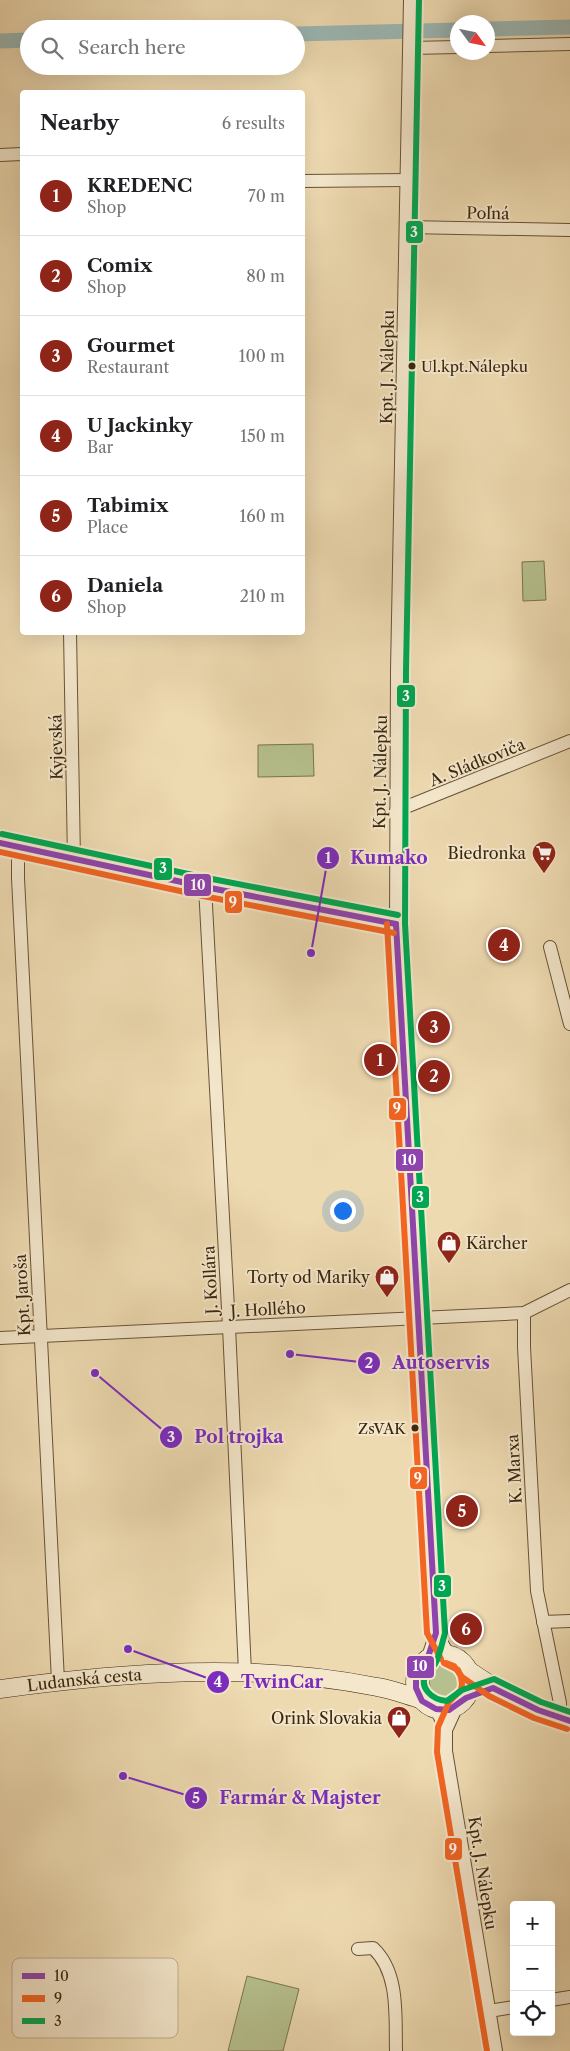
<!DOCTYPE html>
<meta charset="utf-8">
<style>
:root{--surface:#fff;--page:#f2f2f2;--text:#202124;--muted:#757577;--line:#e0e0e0;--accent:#8f2418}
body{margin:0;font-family:"Libre Caslon Text",serif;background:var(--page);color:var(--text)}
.controls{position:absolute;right:15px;bottom:15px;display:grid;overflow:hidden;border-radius:5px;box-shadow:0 5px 20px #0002}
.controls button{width:45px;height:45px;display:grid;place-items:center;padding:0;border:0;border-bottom:1px solid var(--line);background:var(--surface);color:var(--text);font:25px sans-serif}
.compass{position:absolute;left:450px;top:15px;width:45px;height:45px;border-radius:50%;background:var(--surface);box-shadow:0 5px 20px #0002;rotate:123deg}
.you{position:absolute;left:342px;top:1210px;width:18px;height:18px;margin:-12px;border:4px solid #fff;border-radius:50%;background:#1a73e8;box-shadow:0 0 0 8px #1a73e833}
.badge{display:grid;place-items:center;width:32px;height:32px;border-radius:50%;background:var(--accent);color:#fff;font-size:16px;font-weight:700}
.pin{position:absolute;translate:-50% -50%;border:2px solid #fff;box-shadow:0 1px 5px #0006}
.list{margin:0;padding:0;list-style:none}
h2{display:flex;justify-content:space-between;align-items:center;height:65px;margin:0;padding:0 20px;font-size:21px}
h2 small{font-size:16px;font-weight:400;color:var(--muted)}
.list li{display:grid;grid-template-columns:32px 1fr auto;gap:15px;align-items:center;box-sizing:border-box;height:80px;padding:0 20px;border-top:1px solid var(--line)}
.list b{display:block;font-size:19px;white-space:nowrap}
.list p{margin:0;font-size:16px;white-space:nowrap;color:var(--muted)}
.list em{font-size:16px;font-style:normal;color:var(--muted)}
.icon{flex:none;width:28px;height:28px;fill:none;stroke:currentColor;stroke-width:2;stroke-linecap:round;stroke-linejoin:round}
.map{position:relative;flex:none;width:570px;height:2051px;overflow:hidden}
.search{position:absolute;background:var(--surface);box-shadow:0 5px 20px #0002;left:20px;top:20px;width:285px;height:55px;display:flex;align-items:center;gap:12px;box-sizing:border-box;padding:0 18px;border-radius:28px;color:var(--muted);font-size:19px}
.panel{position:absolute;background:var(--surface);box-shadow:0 5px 20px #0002;left:20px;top:90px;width:285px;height:545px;border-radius:5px}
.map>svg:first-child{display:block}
.green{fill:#b6c08e;stroke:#78744d}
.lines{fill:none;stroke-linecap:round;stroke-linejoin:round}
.canal{stroke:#9cb8b5;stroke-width:15}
.street-casing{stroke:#675435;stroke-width:14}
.secondary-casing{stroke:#3a270c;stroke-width:19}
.street{stroke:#f4e7cc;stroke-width:12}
.secondary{stroke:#f4e7cc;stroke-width:18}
.bus-1-casing{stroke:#f4e7cc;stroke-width:10}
.bus-2-casing{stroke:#f4e7cc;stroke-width:10}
.bus-3-casing{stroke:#f4e7cc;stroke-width:10}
.bus-1{stroke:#8e44ad;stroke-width:6}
.bus-2{stroke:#f26522;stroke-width:6}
.bus-3{stroke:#00a651;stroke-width:6}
.bus-dot{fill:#3a270c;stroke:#f4e7cc;stroke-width:2}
.labels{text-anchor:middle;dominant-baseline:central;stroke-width:4;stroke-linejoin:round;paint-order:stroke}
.bus-label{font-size:15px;fill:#3a270c;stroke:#f4e7cc;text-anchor:start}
.street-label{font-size:16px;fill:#3a270c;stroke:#f4e7cc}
.poi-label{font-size:16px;fill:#3a270c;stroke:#f4e7cc;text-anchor:end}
.key{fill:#f4e7cc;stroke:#bcad92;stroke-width:1}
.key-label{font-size:14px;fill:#3a270c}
.leader{fill:none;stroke:#7b2cbf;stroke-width:2}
.callout-dot{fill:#7b2cbf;stroke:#f4e7cc;stroke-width:2}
.mark-label{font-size:15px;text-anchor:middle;font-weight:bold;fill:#fff}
.callout-label{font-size:18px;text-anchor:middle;font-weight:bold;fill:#7b2cbf;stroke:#f4e7cc;stroke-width:4;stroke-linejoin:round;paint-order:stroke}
.line-badge{stroke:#f4e7cc;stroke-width:2}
.badge-label{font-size:14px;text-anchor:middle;font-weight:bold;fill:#fff}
</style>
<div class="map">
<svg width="570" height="2051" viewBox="0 0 570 2051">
<rect width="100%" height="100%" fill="#eedab1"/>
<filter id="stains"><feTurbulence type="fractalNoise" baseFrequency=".004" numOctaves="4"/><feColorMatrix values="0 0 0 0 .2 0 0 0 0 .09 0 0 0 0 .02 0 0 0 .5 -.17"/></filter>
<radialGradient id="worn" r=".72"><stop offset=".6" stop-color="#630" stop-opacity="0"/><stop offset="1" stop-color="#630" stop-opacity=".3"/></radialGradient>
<g class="green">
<path d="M544,561l2,39 -23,1 -1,-39z"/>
<path d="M313,744l1,32 -56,1v-32z"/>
<circle cx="445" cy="1681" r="16"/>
<path d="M247,1976l52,13 -16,62h-55z"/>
</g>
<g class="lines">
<g class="canal">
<path d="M488,29l82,-2"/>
<path d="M296,34l162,-4"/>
<path d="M0,41l29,-1"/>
</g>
<defs>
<g id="street">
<path d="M410,0l-13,670 -1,254 40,709 -9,27"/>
<path d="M488,46l82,-2"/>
<path d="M410,48l48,-1"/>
<path d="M0,155l22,-1"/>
<path d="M302,181l104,-1"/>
<path d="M406,227l164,3"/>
<path d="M70,632l4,228"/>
<path d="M396,811l174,-70"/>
<path d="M0,843l205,44 191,37"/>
<path d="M18,847v31l40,803"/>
<path d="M205,887l24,440 16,345"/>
<path d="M550,947l20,77"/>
<path d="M524,1313v34l13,244 23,112v16"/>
<path d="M0,1338l524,-25 46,-23"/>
<path d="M543,1622l27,-1"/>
<path d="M436,1633l13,22"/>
<path d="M436,1709l10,21v21l50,300"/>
<path d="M446,1730l11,-24"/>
<path d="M358,1949l15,-1c27,25 22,70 23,103"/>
<path d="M551,2000l19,-3"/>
<path d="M489,2011l25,-4"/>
</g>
<g id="secondary">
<circle cx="443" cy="1682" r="28"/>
<path d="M468,1670c31,21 65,43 102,51"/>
<path id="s1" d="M0,1689c125,-17 252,-27 377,-2 14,2 29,8 43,12"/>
</g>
</defs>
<use href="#street" class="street-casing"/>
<use href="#secondary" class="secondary-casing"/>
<use href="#street" class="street"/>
<use href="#secondary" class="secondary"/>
<defs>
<g id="bus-1">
<path d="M0,843l205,44 191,37"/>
<path d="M396,924l40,709 -9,27 -7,7 -4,9v12l6,13 14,8 13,1 17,-12 27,-10 45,22 32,11"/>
</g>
<g id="bus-2">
<path d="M0,852l203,44 191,37"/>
<path d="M387,924l40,709 14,26"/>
<path d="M444,1663l14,7 3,7 1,7 -1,6 -12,12 -11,25 -1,25 50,299"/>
<path d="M446,1663l8,3 8,11 27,19 45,22 33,11"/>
</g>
<g id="bus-3">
<path d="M419,0l-13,670 -1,254 40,709c-3,10 -5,22 -10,31 -2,3 -6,5 -8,8 -10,16 6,28 20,29l15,-11 32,-11 47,23 29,10"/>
<path d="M2,834l205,44 191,37"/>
</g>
</defs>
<use href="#bus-1" class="bus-1-casing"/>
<use href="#bus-2" class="bus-2-casing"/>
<use href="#bus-3" class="bus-3-casing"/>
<use href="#bus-1" class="bus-1"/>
<use href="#bus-2" class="bus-2"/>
<use href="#bus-3" class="bus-3"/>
</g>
<defs>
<symbol id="supermarket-pin" viewBox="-11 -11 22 30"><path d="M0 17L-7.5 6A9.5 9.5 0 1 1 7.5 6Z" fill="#8f2418" stroke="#f4e7cc"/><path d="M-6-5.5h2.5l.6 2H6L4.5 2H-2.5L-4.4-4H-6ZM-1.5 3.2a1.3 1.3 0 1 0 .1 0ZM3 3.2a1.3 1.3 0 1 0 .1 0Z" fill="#fff"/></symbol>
<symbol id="shop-pin" viewBox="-11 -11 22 30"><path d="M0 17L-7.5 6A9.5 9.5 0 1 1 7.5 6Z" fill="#8f2418" stroke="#f4e7cc"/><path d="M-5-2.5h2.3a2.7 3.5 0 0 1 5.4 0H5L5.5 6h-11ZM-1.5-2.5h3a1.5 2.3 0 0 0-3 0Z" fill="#fff"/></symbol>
</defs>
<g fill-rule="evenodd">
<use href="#supermarket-pin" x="530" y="839" width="28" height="38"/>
<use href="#shop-pin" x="435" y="1229" width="28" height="38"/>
<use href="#shop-pin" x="373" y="1263" width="28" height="38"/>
<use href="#shop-pin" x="385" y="1704" width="28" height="38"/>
</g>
<g class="bus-dot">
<circle cx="412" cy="366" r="4.5"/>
<circle cx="415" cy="1428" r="4.5"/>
</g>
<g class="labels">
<g class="bus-label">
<text x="421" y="366">Ul.kpt.Nálepku</text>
<text x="406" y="1428" text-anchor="end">ZsVAK</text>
</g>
<g class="street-label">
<text transform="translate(488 213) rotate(1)">Poľná</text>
<text transform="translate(387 367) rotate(-89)">Kpt. J. Nálepku</text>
<text transform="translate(56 747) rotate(-91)">Kyjevská</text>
<text transform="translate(477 762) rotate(-22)">A. Sládkoviča</text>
<text transform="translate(380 772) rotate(-89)">Kpt. J. Nálepku</text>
<text transform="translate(210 1280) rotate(-93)">J. Kollára</text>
<text transform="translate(22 1295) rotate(-93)">Kpt. Jaroša</text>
<text transform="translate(268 1309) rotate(-3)">J. Hollého</text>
<text transform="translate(514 1469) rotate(-93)">K. Marxa</text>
<text stroke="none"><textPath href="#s1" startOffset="85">Ludanská cesta</textPath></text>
<text transform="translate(483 1873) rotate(81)">Kpt. J. Nálepku</text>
</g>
<g class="poi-label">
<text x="526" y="853">Biedronka</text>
<text x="466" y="1243" text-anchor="start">Kärcher</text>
<text x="370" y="1277">Torty od Mariky</text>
<text x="382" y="1718">Orink Slovakia</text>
</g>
</g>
<rect x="12" y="1958" width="166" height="80" rx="8" class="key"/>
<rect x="22" y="1973" width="23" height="6" fill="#8e44ad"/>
<rect x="22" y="1995" width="23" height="7" fill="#f26522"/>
<rect x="22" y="2018" width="23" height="6" fill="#00a651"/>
<g class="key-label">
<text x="54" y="1981">10</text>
<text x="54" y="2003">9</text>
<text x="54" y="2026">3</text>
</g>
<path class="leader" d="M311 953L328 858M290 1354L369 1363M95 1373L171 1437M128 1649L218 1682M123 1776L196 1798"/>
<g class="callout-dot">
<circle cx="311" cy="953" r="5"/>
<circle cx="290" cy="1354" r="5"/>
<circle cx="95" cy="1373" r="5"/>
<circle cx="128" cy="1649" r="5"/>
<circle cx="123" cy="1776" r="5"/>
<circle cx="328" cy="858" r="12"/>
<circle cx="369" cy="1363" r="12"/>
<circle cx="171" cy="1437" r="12"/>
<circle cx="218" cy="1682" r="12"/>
<circle cx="196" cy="1798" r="12"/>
</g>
<g class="mark-label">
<text x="328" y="863">1</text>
<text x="369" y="1368">2</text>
<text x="171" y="1442">3</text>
<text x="218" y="1687">4</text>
<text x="196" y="1803">5</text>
</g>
<g class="callout-label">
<text x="389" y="864">Kumako</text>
<text x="441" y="1369">Autoservis</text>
<text x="239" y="1443">Pol trojka</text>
<text x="282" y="1688">TwinCar</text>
<text x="300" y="1804">Farmár &amp; Majster</text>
</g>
<g class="line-badge">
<rect x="405" y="220" width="19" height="24" rx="5" fill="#00a651"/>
<rect x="396" y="684" width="20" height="24" rx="5" fill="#00a651"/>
<rect x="153" y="857" width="20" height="24" rx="5" fill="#00a651"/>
<rect x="183" y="873" width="29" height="24" rx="5" fill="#8e44ad"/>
<rect x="224" y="890" width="19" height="24" rx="5" fill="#f26522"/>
<rect x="388" y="1097" width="19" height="24" rx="5" fill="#f26522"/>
<rect x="395" y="1148" width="29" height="24" rx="5" fill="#8e44ad"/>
<rect x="411" y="1185" width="19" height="24" rx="5" fill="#00a651"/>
<rect x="409" y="1466" width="19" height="24" rx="5" fill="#f26522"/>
<rect x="433" y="1574" width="19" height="24" rx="5" fill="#00a651"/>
<rect x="406" y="1655" width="29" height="24" rx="5" fill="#8e44ad"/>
<rect x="444" y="1837" width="19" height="24" rx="5" fill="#f26522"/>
</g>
<g class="badge-label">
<text x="414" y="237">3</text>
<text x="406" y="701">3</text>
<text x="163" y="873">3</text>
<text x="198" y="890">10</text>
<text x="233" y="907">9</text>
<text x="397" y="1113">9</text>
<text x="409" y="1165">10</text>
<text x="420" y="1202">3</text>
<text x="418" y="1483">9</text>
<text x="442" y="1591">3</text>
<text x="420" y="1671">10</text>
<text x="453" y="1854">9</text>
</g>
<rect width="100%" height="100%" filter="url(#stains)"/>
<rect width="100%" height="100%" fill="url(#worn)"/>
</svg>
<div class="controls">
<button>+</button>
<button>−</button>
<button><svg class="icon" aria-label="locate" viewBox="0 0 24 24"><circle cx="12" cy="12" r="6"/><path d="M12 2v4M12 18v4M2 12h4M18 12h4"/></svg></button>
</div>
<svg class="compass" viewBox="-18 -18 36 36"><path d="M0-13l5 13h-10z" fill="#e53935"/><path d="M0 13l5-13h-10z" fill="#757577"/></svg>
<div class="you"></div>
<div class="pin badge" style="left:380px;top:1060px">1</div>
<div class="pin badge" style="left:434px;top:1076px">2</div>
<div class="pin badge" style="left:434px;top:1027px">3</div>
<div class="pin badge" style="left:504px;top:945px">4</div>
<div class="pin badge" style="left:462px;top:1511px">5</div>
<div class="pin badge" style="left:466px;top:1629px">6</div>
<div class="search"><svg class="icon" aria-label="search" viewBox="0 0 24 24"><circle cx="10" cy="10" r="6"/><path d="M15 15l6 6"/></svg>Search here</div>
<section class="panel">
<h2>Nearby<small>6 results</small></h2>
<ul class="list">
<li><span class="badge">1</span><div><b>KREDENC</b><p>Shop</p></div><em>70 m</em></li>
<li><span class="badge">2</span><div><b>Comix</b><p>Shop</p></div><em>80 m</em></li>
<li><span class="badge">3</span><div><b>Gourmet</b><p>Restaurant</p></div><em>100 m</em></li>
<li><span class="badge">4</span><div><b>U Jackinky</b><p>Bar</p></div><em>150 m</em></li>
<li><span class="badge">5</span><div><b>Tabimix</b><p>Place</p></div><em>160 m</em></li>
<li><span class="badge">6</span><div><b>Daniela</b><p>Shop</p></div><em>210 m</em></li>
</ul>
</section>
</div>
